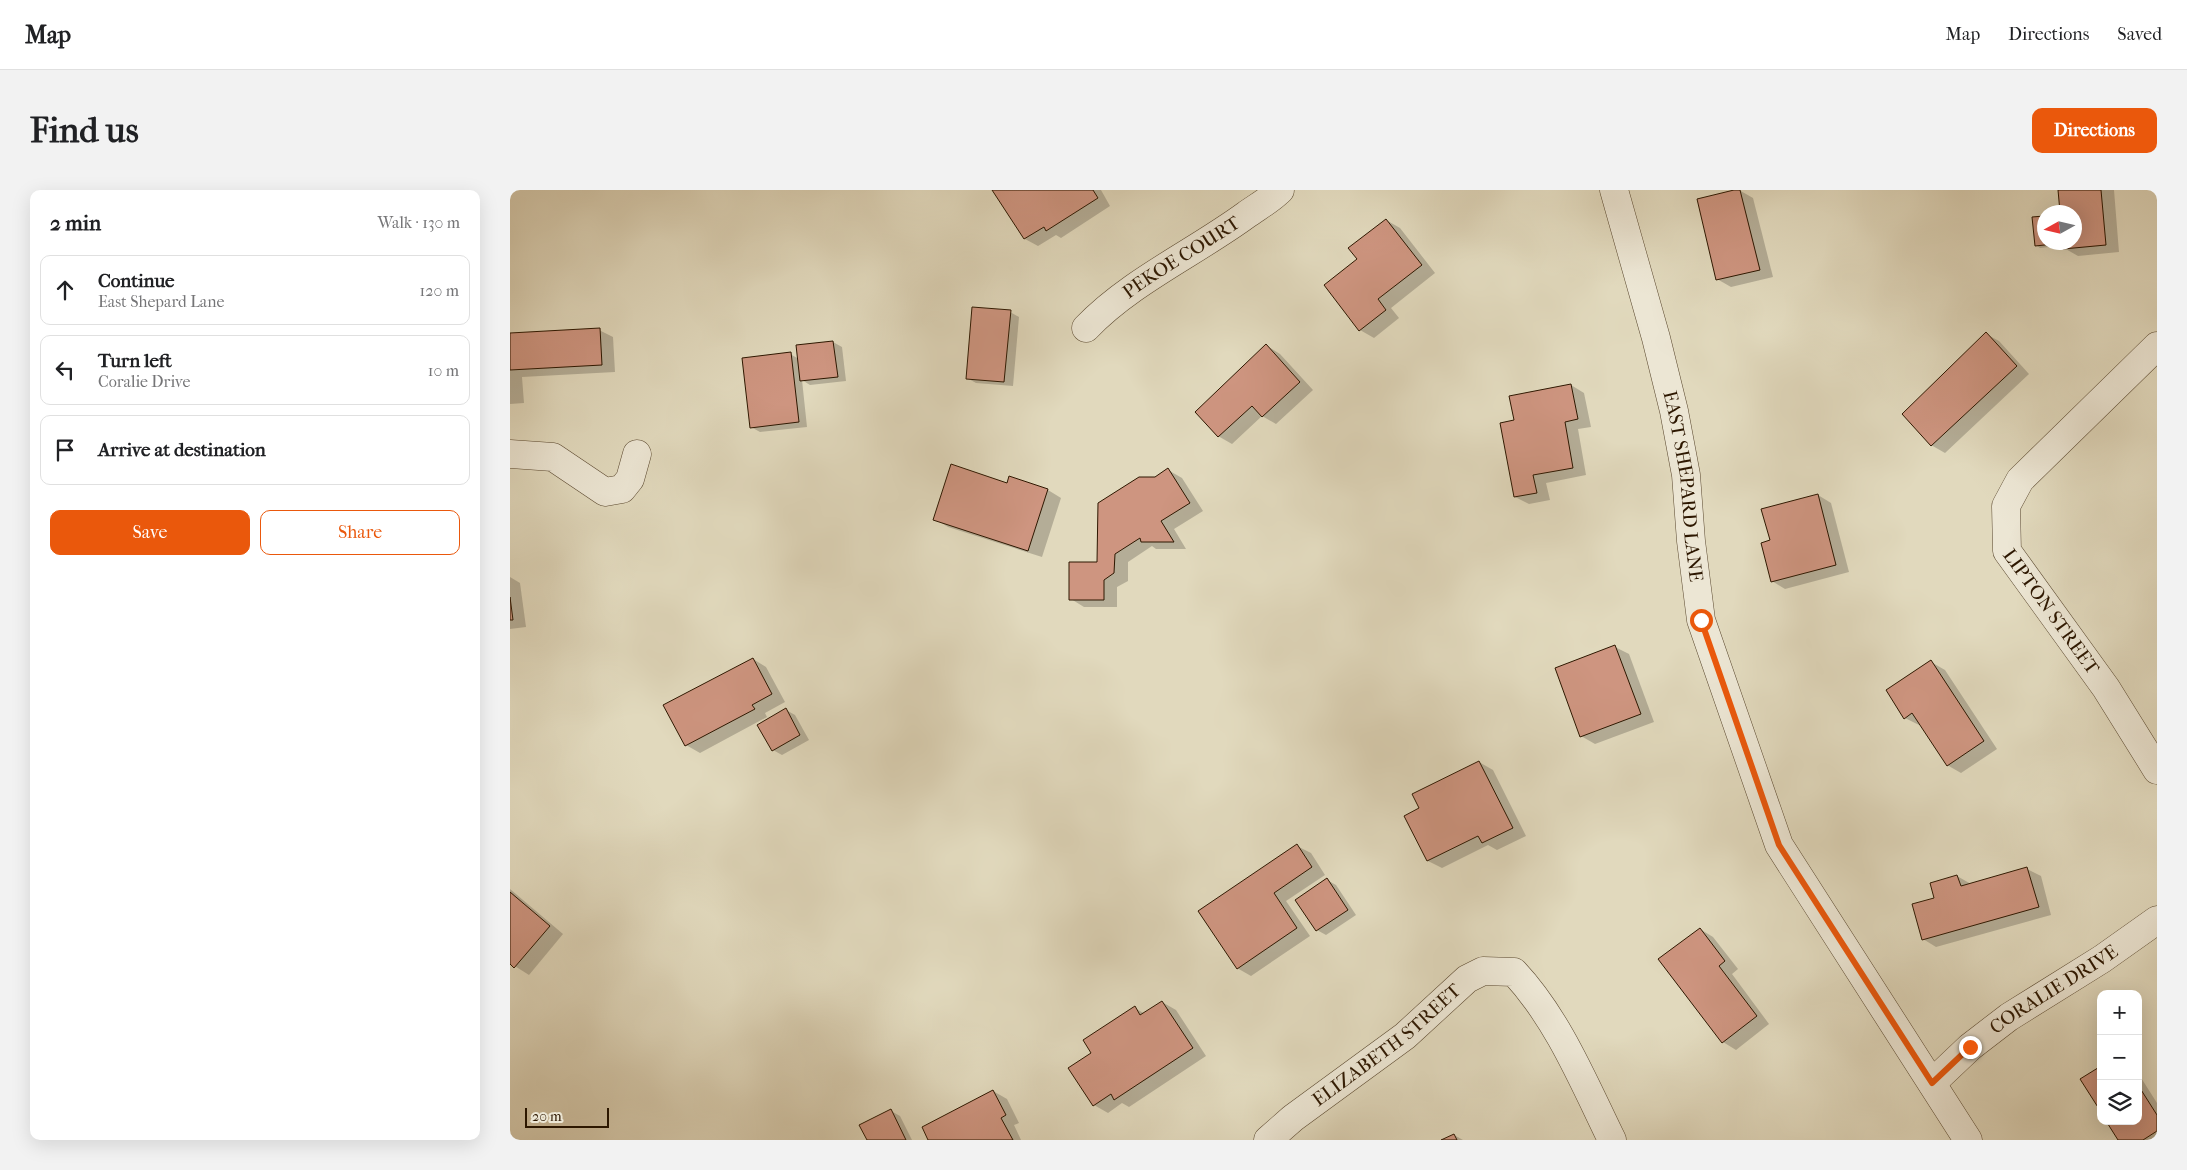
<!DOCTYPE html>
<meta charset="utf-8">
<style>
:root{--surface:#fff;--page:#f2f2f2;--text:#202124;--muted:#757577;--line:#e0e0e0;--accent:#ea580c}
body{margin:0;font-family:"IM FELL French Canon",serif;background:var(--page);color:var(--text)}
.controls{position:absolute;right:15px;bottom:15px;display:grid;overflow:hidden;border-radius:10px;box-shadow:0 5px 20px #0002}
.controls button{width:45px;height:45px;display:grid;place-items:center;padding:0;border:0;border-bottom:1px solid var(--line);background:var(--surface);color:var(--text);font:25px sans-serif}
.compass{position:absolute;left:1527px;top:15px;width:45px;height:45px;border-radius:50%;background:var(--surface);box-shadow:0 5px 20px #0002;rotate:262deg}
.scale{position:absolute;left:15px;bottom:12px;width:84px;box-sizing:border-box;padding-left:5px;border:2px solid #2d1700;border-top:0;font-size:14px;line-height:18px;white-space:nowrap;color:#2d1700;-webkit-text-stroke:4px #ece6d4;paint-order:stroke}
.stop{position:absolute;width:15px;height:15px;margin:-11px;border:4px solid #ea580c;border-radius:50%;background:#fff}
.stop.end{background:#ea580c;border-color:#fff;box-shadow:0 1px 5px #0008}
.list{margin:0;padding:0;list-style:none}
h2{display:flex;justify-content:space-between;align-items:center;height:65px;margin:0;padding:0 20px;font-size:21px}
h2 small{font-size:16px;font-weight:400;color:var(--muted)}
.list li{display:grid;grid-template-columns:32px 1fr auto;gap:15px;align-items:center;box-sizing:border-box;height:70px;margin:0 10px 10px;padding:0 10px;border:1px solid var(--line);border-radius:10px}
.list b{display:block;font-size:19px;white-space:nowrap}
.list p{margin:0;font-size:16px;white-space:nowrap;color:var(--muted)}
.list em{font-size:16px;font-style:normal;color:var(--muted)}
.actions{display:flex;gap:10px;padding:15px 20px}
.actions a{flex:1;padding:11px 0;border:1px solid var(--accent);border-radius:10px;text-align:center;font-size:18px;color:var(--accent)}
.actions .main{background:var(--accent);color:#fff}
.icon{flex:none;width:28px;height:28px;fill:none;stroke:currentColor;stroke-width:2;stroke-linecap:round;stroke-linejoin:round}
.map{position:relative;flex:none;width:1647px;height:950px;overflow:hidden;border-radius:10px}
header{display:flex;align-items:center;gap:30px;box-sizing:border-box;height:70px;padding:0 25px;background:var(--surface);border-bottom:1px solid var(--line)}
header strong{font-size:24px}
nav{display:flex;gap:28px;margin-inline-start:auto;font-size:18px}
.intro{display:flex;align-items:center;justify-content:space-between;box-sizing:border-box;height:120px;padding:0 30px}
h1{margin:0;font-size:35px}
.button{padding:12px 22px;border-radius:10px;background:var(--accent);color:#fff;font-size:18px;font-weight:700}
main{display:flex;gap:30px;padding:0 30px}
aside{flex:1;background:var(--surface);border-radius:10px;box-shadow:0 5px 20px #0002}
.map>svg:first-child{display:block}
.shadow{fill:#0003}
.building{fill:#ce9580;stroke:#2d1700}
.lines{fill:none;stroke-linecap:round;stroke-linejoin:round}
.minor-casing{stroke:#5a482f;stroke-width:29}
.minor{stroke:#ece6d4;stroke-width:28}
.route{stroke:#ea580c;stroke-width:6}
.labels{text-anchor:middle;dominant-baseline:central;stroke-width:4;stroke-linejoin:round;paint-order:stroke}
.street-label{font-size:19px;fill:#2d1700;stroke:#ece6d4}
</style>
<header>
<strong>Map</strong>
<nav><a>Map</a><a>Directions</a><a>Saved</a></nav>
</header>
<div class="intro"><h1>Find us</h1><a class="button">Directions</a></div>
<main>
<aside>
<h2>2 min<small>Walk · 130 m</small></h2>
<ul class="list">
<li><svg class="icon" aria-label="ahead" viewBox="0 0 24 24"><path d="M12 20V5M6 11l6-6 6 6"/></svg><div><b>Continue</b><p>East Shepard Lane</p></div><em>120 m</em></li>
<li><svg class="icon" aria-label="left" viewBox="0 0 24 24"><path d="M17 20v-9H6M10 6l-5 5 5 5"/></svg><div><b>Turn left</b><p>Coralie Drive</p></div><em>10 m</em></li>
<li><svg class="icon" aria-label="arrive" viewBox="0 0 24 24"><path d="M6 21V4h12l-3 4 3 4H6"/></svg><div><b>Arrive at destination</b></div></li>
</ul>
<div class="actions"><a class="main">Save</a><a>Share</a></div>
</aside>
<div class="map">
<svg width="1647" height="950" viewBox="0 0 1647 950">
<rect width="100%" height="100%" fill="#e1d9bd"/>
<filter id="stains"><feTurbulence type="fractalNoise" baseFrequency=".004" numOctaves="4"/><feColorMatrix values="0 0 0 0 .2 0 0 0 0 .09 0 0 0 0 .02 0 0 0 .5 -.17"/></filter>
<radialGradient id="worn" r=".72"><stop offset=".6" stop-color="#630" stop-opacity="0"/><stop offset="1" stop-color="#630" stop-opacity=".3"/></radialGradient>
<g class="shadow">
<path d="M484,0h107l9,16 -49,32 -5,-3 -18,11 -13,-7z"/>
<path d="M1229,0l14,8 20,79 -42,10 -14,-8z"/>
<path d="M1550,0h54l5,62 -41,4 -14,-8 10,-6v-30h-13z"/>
<path d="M1534,27v25h13l1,4 -18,2 -4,-3 -3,-27z"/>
<path d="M876,30l14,8 35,45 -44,35 8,10 -25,20 -14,-8 -1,-71z"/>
<path d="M500,122l9,5 -6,69 -37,-3 -9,-5z"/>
<path d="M89,140l14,7 2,35 -93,5 2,26 -14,1v-70z"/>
<path d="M1476,144l13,7 30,33 -84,79 -14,-8 12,-67 -2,-2z"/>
<path d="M323,152l9,5 4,34 -36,4 -8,-5 5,47 -47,5 -9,-5 39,-73 9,5 -1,-13z"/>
<path d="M757,156l13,8 33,36 -37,34 -14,-8 -30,28 -14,-8z"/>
<path d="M1061,195l13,8 7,34 -13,2 8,46 -40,8 4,17 -21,4 -14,-7 1,-76z"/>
<path d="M658,280l14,8 21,33 -29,18 12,20h-30l-4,-3 -24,16v19l-11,6v20h-33l-13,-8 27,-35 58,-86z"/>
<path d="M500,288l38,12 13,8 -19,59 -94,-30 -13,-8 73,-35z"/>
<path d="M1308,305l13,8 18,69 -64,17 -13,-8z"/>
<path d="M0,387l10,6 6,44 -16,2z"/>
<path d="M1105,457l14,7 25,68 -59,22 -14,-8z"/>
<path d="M243,469l13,8 19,35 -20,11 2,4 -67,36 -14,-8z"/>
<path d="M1421,472l14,8 52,79 -36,24 -14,-8 -26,-41 -2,1 -14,-7z"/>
<path d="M276,520l9,5 14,25 -27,15 -9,-5z"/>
<path d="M969,572l14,8 33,66 -29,14 -9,-5 -46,23 -14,-7 -22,-45 15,-7z"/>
<path d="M787,656l14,7 14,22 -39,26 24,35 -59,40 -14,-8 -37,-57z"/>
<path d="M1517,679l14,7 10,39 -115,32 -13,-8 12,-40 22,-23 14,8z"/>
<path d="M817,690l9,5 20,30 -30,20 -9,-5z"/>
<path d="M0,699l53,45 -34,41 -19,-12z"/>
<path d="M1190,739l13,8 25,32 -6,5 37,50 -33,26 -13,-8z"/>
<path d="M652,812l14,8 30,46 -77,51 -7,-4 -14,10 -14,-8 -24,-37 23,-15 42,-45 10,6z"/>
<path d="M1628,883l19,30v37h-38l19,-19z"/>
<path d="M483,901l14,8 12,24 -5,2 7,15h-91z"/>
<path d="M381,921l9,5 12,24h-44z"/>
<path d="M944,945l9,5h-19z"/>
</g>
<g class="building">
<path d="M482,0h101l5,8 -52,33 -2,-4 -20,12z"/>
<path d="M1224,0h6l20,80 -44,10 -19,-81z"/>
<path d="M1548,0h43l5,55 -43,4v-7h11v-30h-14z"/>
<path d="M1534,26v26l10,2 -19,2 -3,-29z"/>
<path d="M876,29l36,46 -44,34 8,11 -27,21 -35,-46 33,-26 -9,-11z"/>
<path d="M462,117l39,3 -7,72 -38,-3z"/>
<path d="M90,138l2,37 -92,5v-37z"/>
<path d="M1476,142l31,34 -86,80 -29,-32z"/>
<path d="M323,151l5,36 -38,4 -4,-36z"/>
<path d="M756,154l34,38 -38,35 -10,-11 -34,31 -23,-25z"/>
<path d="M281,162l8,70 -49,6 -8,-70z"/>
<path d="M1061,194l7,35 -13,3 8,46 -40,7 4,18 -23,4 -14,-74 14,-3 -5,-24z"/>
<path d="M441,274l56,19 2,-7 39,13 -20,62 -95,-31z"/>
<path d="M658,278l22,35 -29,18 13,21h-33l-1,-4 -25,16 -1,19 -10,7v20h-35v-38h28l1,-59 41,-26h16z"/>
<path d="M1308,304l18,71 -65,17 -10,-39 9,-3 -9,-31z"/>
<path d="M0,407l3,23h-3z"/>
<path d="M1105,455l26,69 -61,23 -25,-69z"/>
<path d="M243,468l19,36 -20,11 3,4 -70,37 -22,-41z"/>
<path d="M1421,470l53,81 -37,25 -35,-53 -8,6 -18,-29z"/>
<path d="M276,518l14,27 -28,16 -15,-26z"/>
<path d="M969,571l34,67 -31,15 -4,-7 -51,25 -23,-45 15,-8 -7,-14z"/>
<path d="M787,654l15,23 -38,26 23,35 -60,41 -39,-58z"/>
<path d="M1517,677l12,40 -117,33 -10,-36 22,-6 -4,-15 27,-8 4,11z"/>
<path d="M817,688l21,32 -32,21 -21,-31z"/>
<path d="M0,702l40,34 -36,42 -4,-4z"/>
<path d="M1190,738l25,33 -6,5 38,50 -35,27 -64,-84z"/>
<path d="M652,811l31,47 -79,52 -3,-6 -18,12 -25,-38 23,-15 -8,-13 52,-34 5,9z"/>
<path d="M1591,876v46l-21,-33z"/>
<path d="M1628,895l19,30v16l-14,9h-25l-12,-19h32z"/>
<path d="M483,900l13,25 -5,3 12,22h-85l-6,-13z"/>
<path d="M381,919l15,31h-39l-8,-15z"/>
<path d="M944,944l3,6h-16z"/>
</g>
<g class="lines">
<defs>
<g id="minor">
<path id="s1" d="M1104,0l42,148 18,73 12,64 5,66 10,79 78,225 189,295"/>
<path id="s2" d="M576,138c44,-46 108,-75 160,-113 11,-8 24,-15 34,-25"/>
<path id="s3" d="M1647,156l-137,134 -14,26 1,45 99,137 51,82"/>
<path d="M0,264l43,3 52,35 17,-3 8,-10 7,-25"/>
<path id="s4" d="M1422,893l38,-36 39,-30 93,-58 55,-39"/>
<path id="s5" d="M758,950l25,-22 112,-82 62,-57 16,-8 31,1c44,47 70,111 98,168"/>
</g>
</defs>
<use href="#minor" class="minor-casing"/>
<use href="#minor" class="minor"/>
</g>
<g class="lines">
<path class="route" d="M1191,430l78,225 153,238 38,-36"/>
</g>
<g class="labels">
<g class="street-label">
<text stroke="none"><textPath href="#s2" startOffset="119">PEKOE COURT</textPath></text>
<text stroke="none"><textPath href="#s1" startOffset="305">EAST SHEPARD LANE</textPath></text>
<text stroke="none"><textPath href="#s3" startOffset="341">LIPTON STREET</textPath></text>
<text stroke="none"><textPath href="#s4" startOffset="154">CORALIE DRIVE</textPath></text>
<text stroke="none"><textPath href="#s5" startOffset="152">ELIZABETH STREET</textPath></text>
</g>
</g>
<rect width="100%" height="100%" filter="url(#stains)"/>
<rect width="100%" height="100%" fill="url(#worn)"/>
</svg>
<div class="controls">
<button>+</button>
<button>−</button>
<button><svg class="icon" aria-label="layers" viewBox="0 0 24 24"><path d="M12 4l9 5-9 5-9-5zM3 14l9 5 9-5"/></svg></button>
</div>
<svg class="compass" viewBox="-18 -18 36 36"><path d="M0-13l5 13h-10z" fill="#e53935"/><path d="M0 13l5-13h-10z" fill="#757577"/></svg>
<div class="scale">20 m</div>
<div class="stop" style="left:1191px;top:430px"></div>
<div class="stop end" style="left:1460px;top:857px"></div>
</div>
</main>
